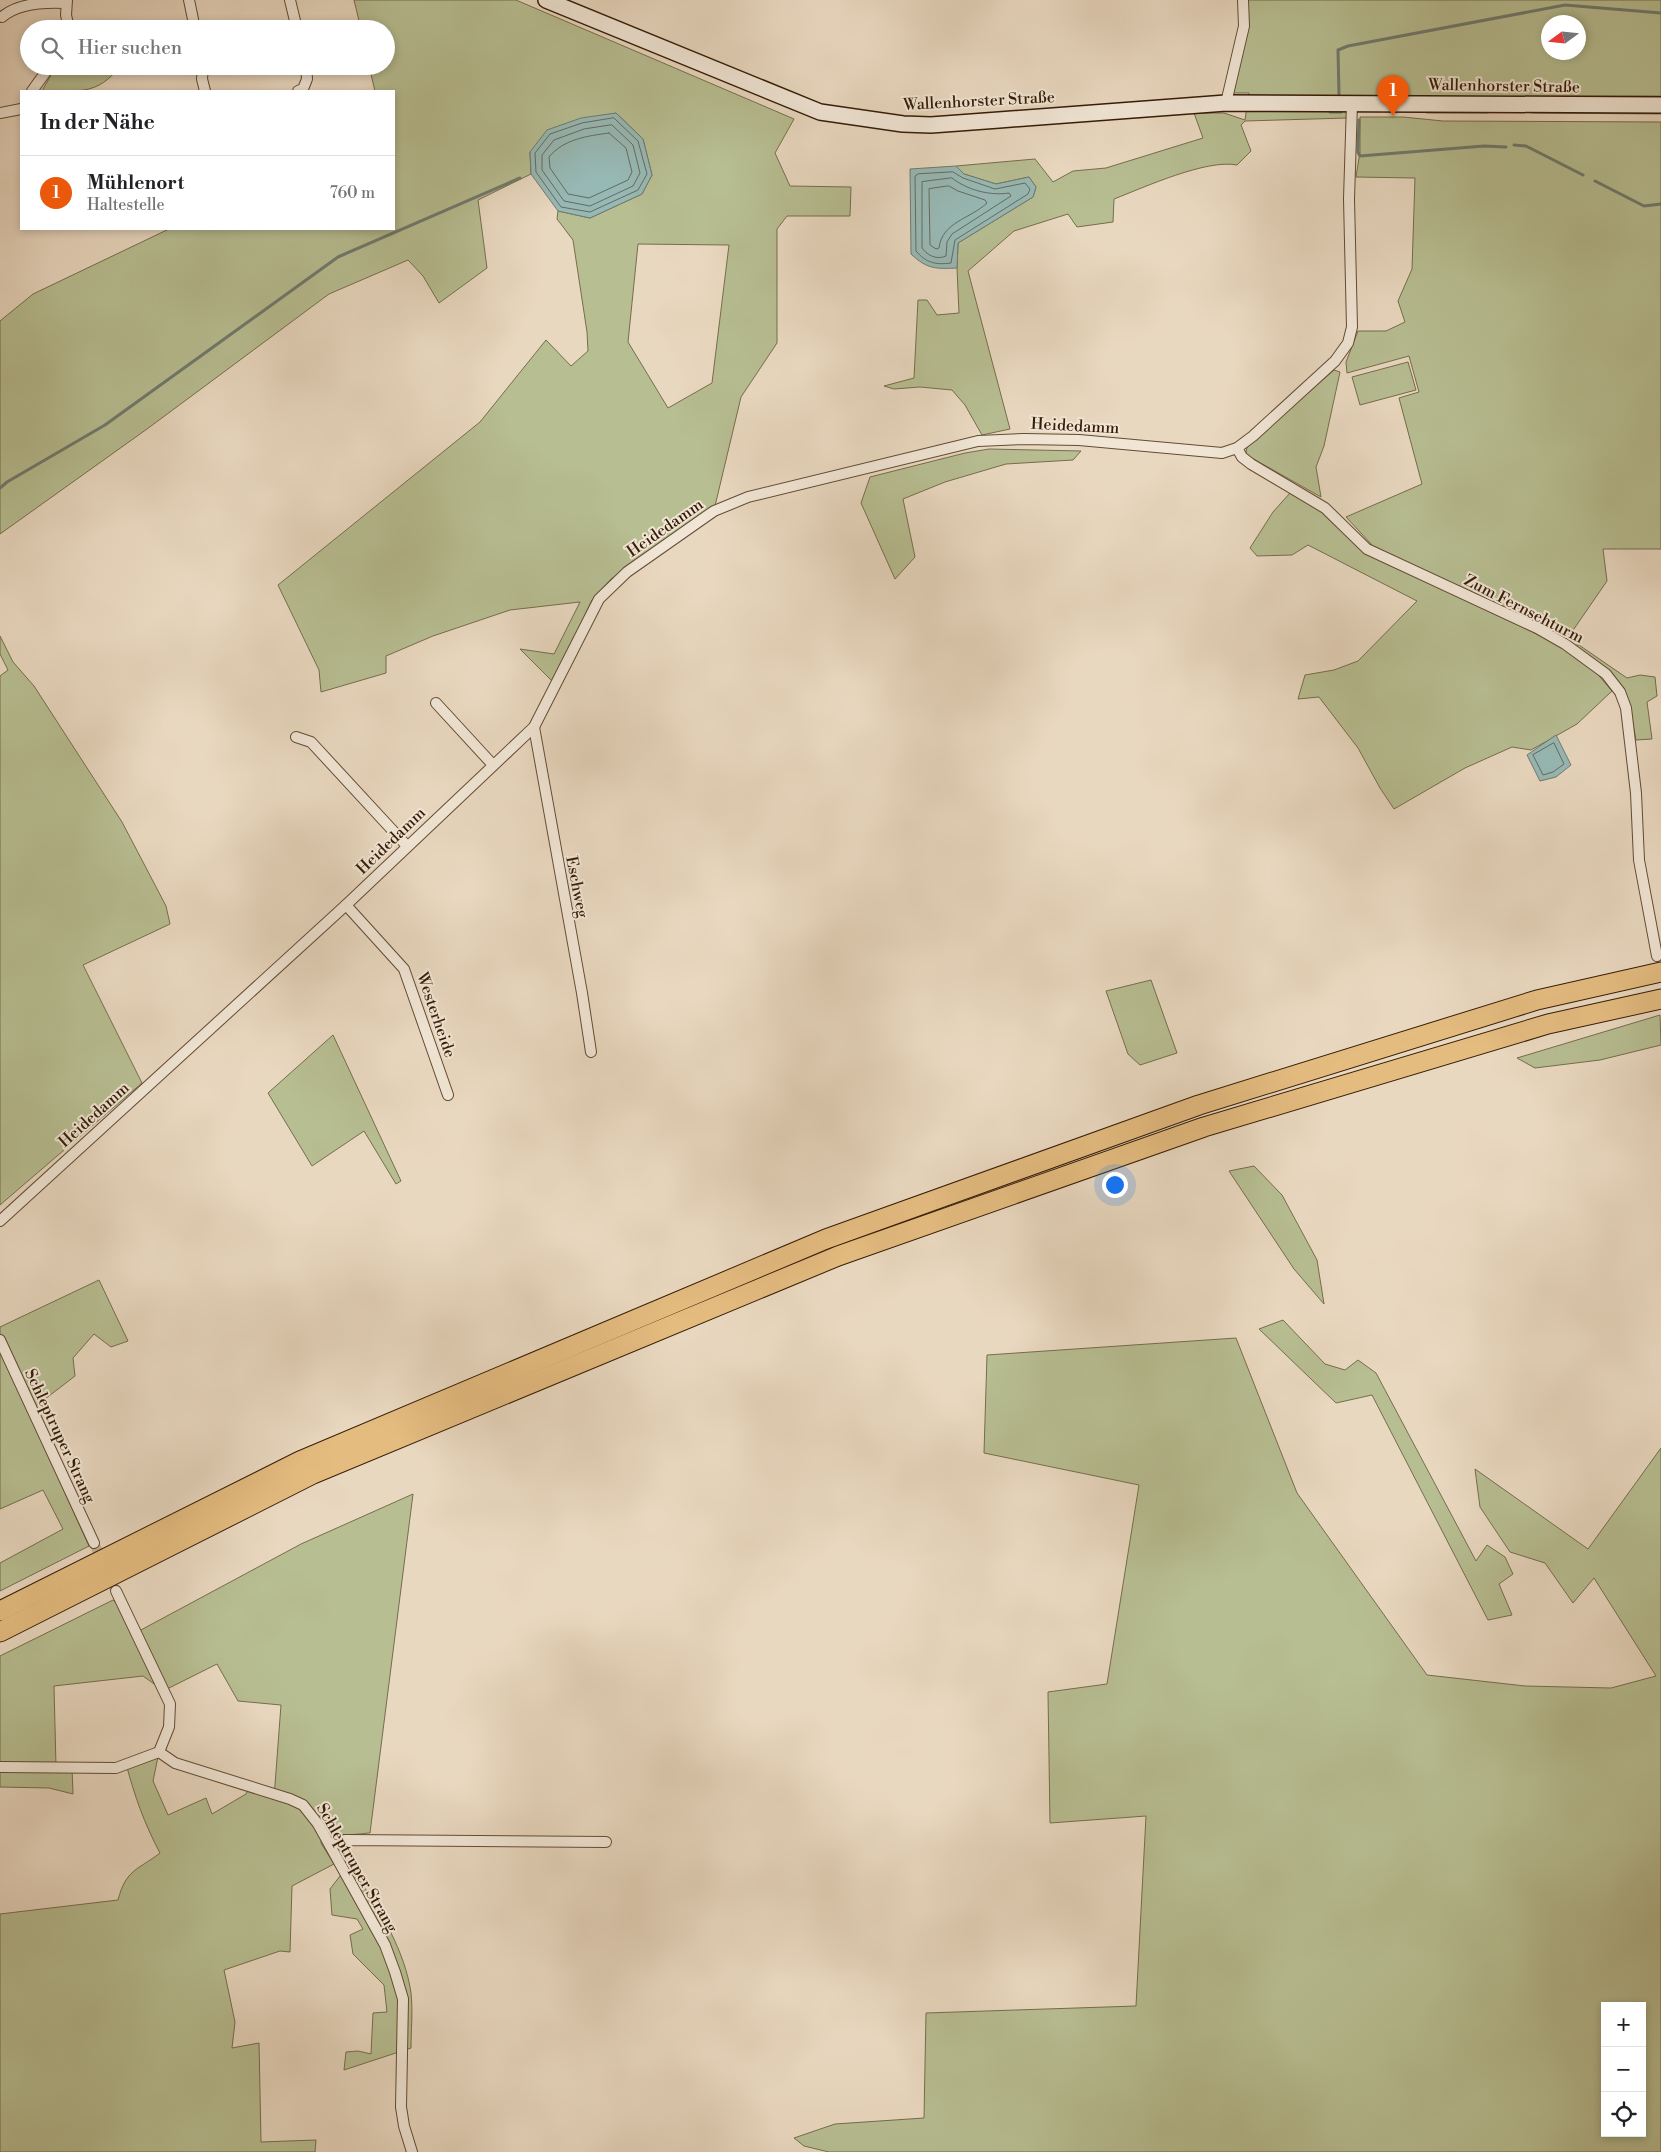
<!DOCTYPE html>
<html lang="de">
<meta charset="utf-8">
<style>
:root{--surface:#fff;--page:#f2f2f2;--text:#202124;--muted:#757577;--line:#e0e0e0;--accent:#ea580c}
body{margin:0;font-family:"Libre Bodoni",serif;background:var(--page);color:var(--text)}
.controls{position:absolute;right:15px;bottom:15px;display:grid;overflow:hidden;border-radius:0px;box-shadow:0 2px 8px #0003}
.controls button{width:45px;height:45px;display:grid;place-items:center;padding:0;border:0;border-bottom:1px solid var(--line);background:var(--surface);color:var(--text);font:25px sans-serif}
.compass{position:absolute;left:1541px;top:15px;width:45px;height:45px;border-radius:50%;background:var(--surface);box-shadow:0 2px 8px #0003;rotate:255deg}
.you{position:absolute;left:1114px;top:1184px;width:18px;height:18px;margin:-12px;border:4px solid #fff;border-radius:50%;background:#1a73e8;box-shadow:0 0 0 8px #1a73e833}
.badge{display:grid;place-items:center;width:32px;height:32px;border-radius:50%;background:var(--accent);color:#fff;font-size:16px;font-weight:700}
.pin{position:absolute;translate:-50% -41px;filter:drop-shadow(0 1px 2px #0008)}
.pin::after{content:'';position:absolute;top:26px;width:18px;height:15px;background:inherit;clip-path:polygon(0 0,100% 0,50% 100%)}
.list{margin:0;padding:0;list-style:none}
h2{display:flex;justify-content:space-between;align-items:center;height:65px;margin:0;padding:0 20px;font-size:21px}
h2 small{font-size:16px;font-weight:400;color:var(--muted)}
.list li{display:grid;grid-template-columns:32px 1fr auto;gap:15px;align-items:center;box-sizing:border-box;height:75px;padding:0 20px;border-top:1px solid var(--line)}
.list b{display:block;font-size:19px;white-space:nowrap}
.list p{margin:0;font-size:16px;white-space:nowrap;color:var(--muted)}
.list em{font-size:16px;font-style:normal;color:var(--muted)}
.icon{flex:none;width:28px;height:28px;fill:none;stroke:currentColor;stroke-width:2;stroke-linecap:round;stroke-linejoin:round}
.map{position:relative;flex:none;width:1661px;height:2152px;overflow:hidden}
.search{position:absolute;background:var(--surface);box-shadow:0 2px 8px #0003;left:20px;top:20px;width:375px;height:55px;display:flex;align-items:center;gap:12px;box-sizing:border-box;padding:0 18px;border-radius:28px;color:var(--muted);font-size:19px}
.panel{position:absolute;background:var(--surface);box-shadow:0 2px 8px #0003;left:20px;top:90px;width:375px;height:140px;border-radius:0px}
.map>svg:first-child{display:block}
.green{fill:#b7be92;stroke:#766d4c;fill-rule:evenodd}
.water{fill:#97b9b5;stroke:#707a6f}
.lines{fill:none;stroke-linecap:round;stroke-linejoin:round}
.shore{stroke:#666a5e;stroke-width:1}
.stream{stroke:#707a6f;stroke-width:3}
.street-tunnel{stroke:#c5b29b;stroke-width:10;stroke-dasharray:10 5;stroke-linecap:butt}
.street-casing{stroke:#634b34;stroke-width:12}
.secondary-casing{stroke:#361c06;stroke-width:18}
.highway-casing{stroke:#361c06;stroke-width:21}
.street{stroke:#f1e6d6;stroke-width:10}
.secondary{stroke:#f1e6d6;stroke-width:15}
.highway{stroke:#e4bc80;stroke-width:19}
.labels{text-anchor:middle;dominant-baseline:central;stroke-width:4;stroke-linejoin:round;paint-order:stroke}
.street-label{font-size:16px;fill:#361c06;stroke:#f1e6d6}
</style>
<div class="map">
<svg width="1661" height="2152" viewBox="0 0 1661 2152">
<rect width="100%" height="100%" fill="#e9d8c0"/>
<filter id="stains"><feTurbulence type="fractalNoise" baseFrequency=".004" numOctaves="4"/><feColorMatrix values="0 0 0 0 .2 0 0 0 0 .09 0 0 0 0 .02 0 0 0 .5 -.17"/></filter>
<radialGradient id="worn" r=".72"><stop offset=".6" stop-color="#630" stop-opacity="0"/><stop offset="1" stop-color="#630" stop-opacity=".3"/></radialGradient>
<g class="green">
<path d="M354,0h162l278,119 -19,34 15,33 61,1 -1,29h-63l-10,13v114l-36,54 -26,109 -104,73 -19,21 -38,83 -34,-34 34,5 26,-52 -70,8 -77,26 -47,20v17l-65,19 -2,-22 -41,-85 202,-163 66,-82 25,26 17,-15 -1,-19 -14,-92 -16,-21 1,-8 32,7 52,-24 10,-19 -9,-36 -27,-26 -86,39 1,22 -53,26 9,68 -48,35 -16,-27 -15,-16 -79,34 -182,135 -147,105v-213l33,-27 136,-65h225v-138h-19l-6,-25h17v-37h-25zM638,244l91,1 -17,138 -44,25 -40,-66z"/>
<path d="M1246,0h415v96l-316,1 2,21 -102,3 -4,4 10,26 -14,14c-31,-6 -92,22 -123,34l-1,23 -36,5 -9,-13 -54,17 -46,40 42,158 -28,6 -17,-30 -13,-15 -32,-3 -26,2 -10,-3 30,-8 4,-78h9l10,15 22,-2 -2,-45 1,-25 75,-46 3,-10 -7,-10 -33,7 -32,-10 -8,-8 79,-7 18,23 20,-11 33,-3 97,-30 -9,-25h30l21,7 4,-27h-18zM1548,22h30v30h-30z"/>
<path d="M56,66h64c-22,30 -44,25 -78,25z"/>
<path d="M1360,117h43l40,4 218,1v427h-58l4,32 -40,58 -194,-93 -27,-29 76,-33 -23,-86 20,-6 -10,-36 -62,17 -1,-11 12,-31h28l19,-9 -7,-21 14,-32 3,-91 -59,-1 4,-25z"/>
<path d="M1408,362l8,28 -56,15 -8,-28z"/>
<path d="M1334,370l6,2 -16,74 -8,21 5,30 -71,-40 -4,-4 1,-6z"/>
<path d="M989,449l92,2 -8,9 -67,4 -61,18 -42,17 12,58 -20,22 -34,-76 9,-26 95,-24z"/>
<path d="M1290,493l29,17 46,43 197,93 26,17 24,28 -35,33 -46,26 -19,-3 -47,21 -71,41 -14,-21 -22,-40 -39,-51 -21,2 7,-24 29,-5 24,-9 59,-60 -109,-56 -16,10 -35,1 -7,-8 23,-36z"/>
<path d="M0,636l13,26 21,24 88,136 44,84 4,18 -87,41 59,118 -142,122v-529l8,-6 -8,-16z"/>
<path d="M1574,645h5l48,33 13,-3 15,2 2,19 -10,6 5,37 -16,1 -6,-31z"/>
<path d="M1151,980l26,73 -37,12 -12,-11 -22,-63z"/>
<path d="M1660,1015l1,30 -61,15 -65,8 -18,-10z"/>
<path d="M333,1035l68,146 -5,3 -32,-53 -52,35 -44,-73z"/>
<path d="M1254,1166l28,29 35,65 7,44 -30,-35 -65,-98z"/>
<path d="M99,1280l29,61 -17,6 -17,-13 -21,24 2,18 -43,33 -32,-69v-13z"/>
<path d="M1283,1320l42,44 20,6 13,-10 18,13 100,188 11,-16 18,12 8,17 -14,10 13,31 -24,5 -116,-225 -36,8 -77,-74z"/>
<path d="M1236,1338l61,155 130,182 98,11 86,2 45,-12 -62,-98 -21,25 -28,-40 -35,-11 -30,-45 -5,-38 113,80 73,-101v704h-832l-25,-6 -10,-8 41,-14 89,-6 2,-105 210,-7 10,-190 -96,7 -2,-131 59,-8 32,-199 -155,-32 3,-98zM1605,2006h37v127h-37z"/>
<path d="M0,1349l89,197 -89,45v-28l63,-34 -20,-39 -43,19z"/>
<path d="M413,1494l-43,339c-16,1 -36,6 -48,-8l-1,18 13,21 -42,22 -2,66 -10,-1 -56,19 11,52 -3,26 27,-5 2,99 55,-2 -1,12h-315v-238l118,-14c8,-31 20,-30 42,-47 -16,-30 -25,-56 -34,-89l33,-12 -6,29 15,34 38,-17 6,16 34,-20 2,-4 26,8 7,-93 -43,-4 -21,-37 -50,25 -28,-58 162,-87z"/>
<path d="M113,1600l13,12 38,79 -21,-15 -89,10 2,81 16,1 1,26 -24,-6 -49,-1v-131z"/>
<path d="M356,1875c24,35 49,76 55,118 2,18 0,37 0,55l-67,22 2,-18 12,-1 13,3 2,-41 14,-1 -3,-27 -31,-31 -3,-19 13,-6 -6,-10 -25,-4 -2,-26 10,-13z"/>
</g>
<g class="water">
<path d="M616,113l27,26 9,36 -10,19 -52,24 -32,-7 -27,-37 -1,-22 17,-22 34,-12z"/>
<path d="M956,166l8,8 32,10 33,-7 7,10 -3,10 -75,46 -1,25c-22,1 -30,1 -46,-14l-1,-85z"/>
<path d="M1556,735l15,30 -15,12 -16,4 -13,-26z"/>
</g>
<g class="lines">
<g class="shore">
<path d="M614,118l24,23 9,33 -9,16 -48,22 -29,-5 -25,-35 -1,-19 15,-19 32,-11z"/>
<path d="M612,125l21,20 7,28 -7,13 -43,20 -26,-5 -22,-31v-15l12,-15 30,-11z"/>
<path d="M609,133l17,15 6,24 -4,8 -39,18 -21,-4 -18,-26 -1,-11c15,-18 38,-21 60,-24z"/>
<path d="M953,172l10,6 32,11 30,-6 5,6 -2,5 -73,46 -4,23c-15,2 -25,0 -35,-12l-1,-75 3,-2z"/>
<path d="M952,178c15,12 38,18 57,15l2,3 -59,38 -5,8 -1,14c-9,4 -18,0 -24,-8v-66z"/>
<path d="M949,186l9,5 27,9 2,3c-17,16 -45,19 -48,45l-3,1 -6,-4 -1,-56z"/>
<path d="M1554,743l10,21 -11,8 -10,3 -10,-20z"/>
</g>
<g class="stream">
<path d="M1339,95l-1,-45 10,-4 217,-41 96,8"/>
<path d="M1330,112h11"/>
<path d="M1427,112h60"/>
<path d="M1532,112l129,1"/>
<path d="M1359,120l-1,32 2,4 124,-10 22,1"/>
<path d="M1514,145l12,1 57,29"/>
<path d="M1595,181l49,25 17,-2"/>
<path d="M0,488l7,-6 98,-57 233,-168 182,-79"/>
</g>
<path class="street-tunnel" d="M94,1543l22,48"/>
<defs>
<g id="street">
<path d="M67,0l-1,15 3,14"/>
<path d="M189,0l6,29"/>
<path d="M290,0l7,29"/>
<path d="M2,17c16,-14 44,-15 64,-14"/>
<path d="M203,66l-1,13 3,12"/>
<path d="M32,91l18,-25"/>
<path d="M298,91l5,-2 4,-10 -1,-13"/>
<path d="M1226,103l18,-77 -1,-26"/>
<path d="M0,113l21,-4"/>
<path d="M1237,448l5,9 9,7 74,44 42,41 170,79 28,16 41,30 14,18 6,16 10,85 3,67 18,96"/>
<path d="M436,703l57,62"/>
<path d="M534,727l48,266 9,59"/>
<path d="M296,737l15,5 96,104"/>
<path d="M346,905l58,64 44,126"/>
<path d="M0,1221l346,-316 188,-178 65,-128 28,-27 87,-61 34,-14 230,-56 46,-2 55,1 143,13 15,-5 16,-12 82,-75 13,-18 4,-16 -3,-128 3,-96"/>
<path d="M0,1340l94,203"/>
<path d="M116,1591l54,113 -1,23 -10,25"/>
<path d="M159,1752l16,11 115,36 13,6 15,19 67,121 10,27 8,27 -2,108 3,19 8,26"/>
<path d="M0,1767l116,1 43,-16"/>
<path d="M330,1845l15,-5 261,2"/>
</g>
<path id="secondary" d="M546,0l274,112 83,12 28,1 68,-5 227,-17 435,2"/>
<g id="highway">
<path d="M0,1611l300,-150 526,-222 373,-134 338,-105 124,-28"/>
<path d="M0,1632l313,-158 525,-218 366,-129 344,-103 113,-25"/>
</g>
</defs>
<use href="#street" class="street-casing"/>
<use href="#secondary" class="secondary-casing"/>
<use href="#highway" class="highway-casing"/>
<use href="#street" class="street"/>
<use href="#secondary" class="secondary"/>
<use href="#highway" class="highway"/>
</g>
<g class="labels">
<g class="street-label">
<text transform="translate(1504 86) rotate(1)">Wallenhorster Straße</text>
<text transform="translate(979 101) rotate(-3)">Wallenhorster Straße</text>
<text transform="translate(1075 426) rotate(3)">Heidedamm</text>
<text transform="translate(665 528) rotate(-35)">Heidedamm</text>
<text transform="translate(1524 609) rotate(27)">Zum Fernsehturm</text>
<text transform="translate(391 841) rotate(-44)">Heidedamm</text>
<text transform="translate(577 887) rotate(79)">Eschweg</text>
<text transform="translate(436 1015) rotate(71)">Westerheide</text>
<text transform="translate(94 1115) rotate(-42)">Heidedamm</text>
<text transform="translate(60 1436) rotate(65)">Schleptruper Strang</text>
<text transform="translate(357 1868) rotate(60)">Schleptruper Strang</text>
</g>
</g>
<rect width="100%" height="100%" filter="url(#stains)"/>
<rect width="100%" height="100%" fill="url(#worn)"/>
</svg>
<div class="controls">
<button>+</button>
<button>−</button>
<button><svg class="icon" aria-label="locate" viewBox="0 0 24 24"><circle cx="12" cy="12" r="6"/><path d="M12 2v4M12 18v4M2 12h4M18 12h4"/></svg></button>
</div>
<svg class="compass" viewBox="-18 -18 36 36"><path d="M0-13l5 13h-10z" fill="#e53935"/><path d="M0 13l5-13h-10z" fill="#757577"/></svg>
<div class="you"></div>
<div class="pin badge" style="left:1393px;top:116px">1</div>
<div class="search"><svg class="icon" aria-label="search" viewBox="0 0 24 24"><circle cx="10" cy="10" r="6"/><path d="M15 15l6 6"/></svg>Hier suchen</div>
<section class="panel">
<h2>In der Nähe<small></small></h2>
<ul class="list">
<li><span class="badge">1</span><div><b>Mühlenort</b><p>Haltestelle</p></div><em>760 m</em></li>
</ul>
</section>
</div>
